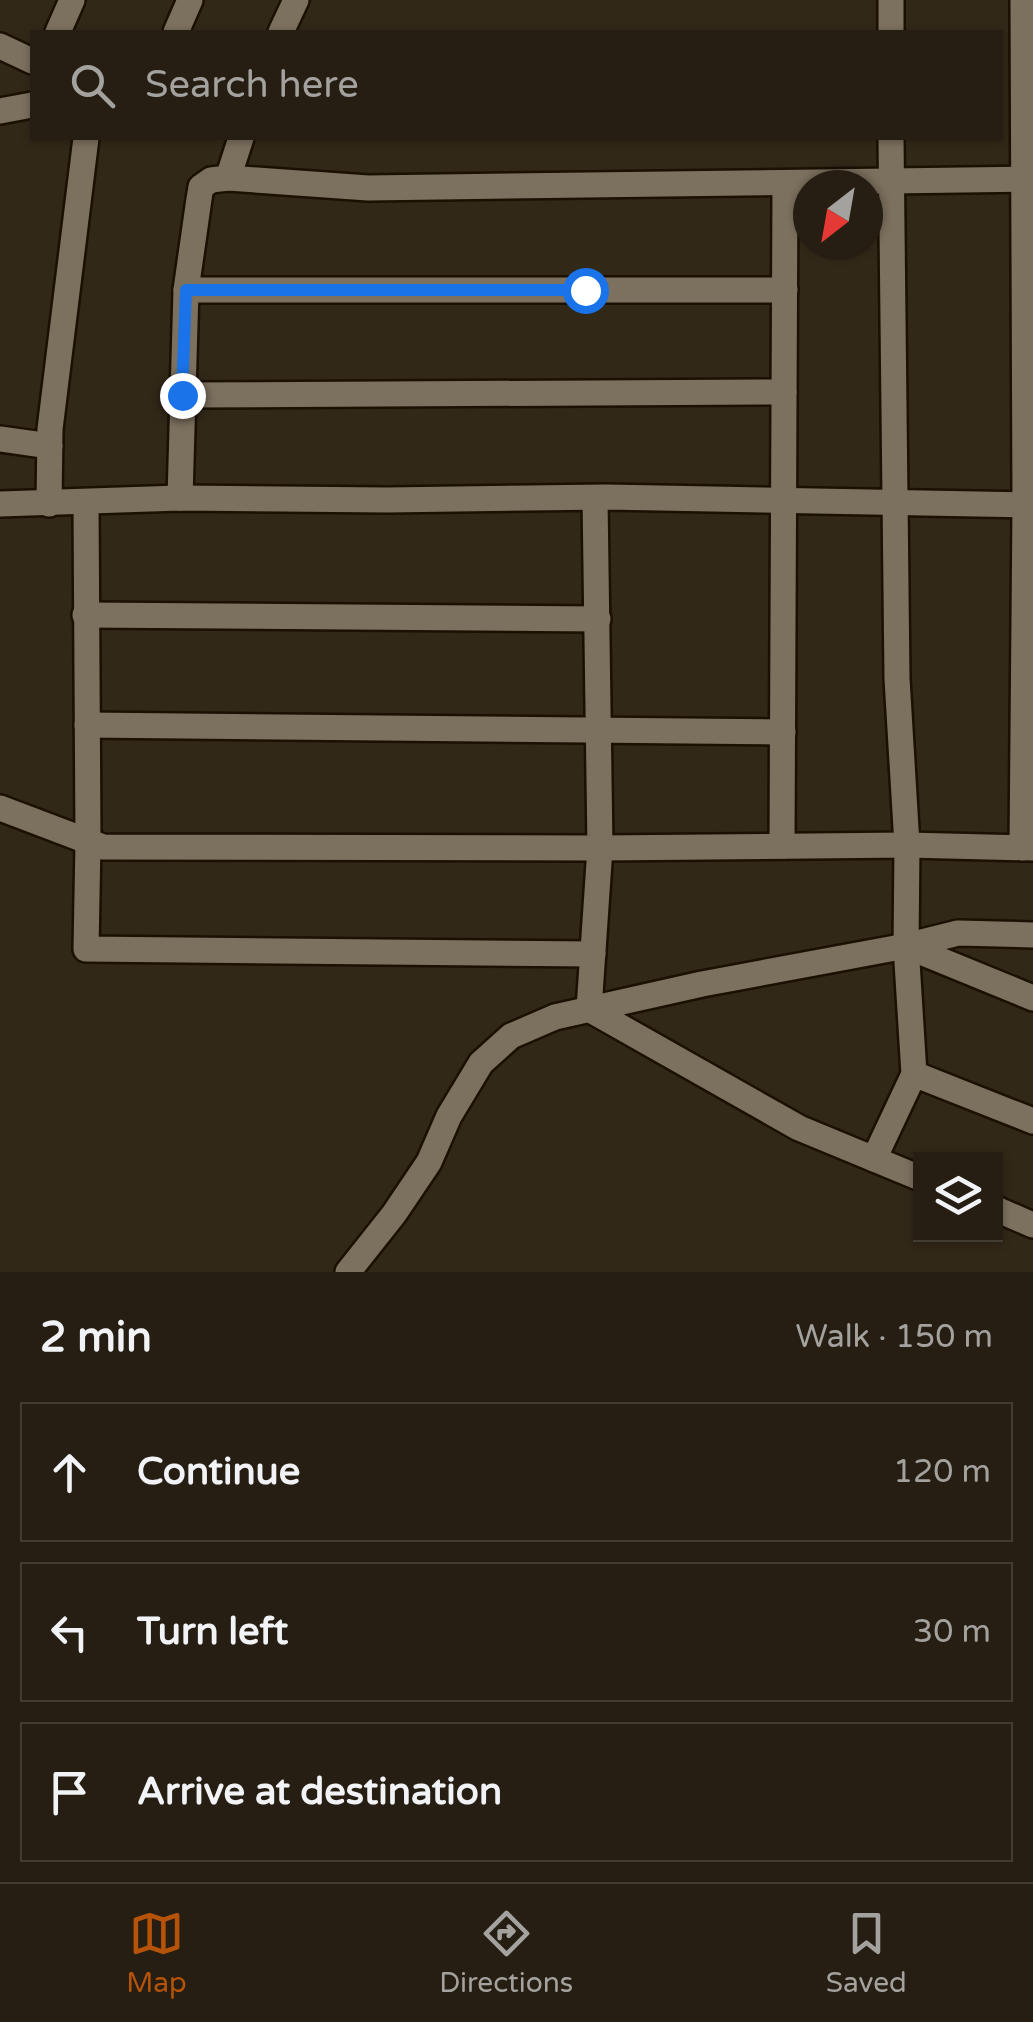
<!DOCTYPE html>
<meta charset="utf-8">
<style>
:root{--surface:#261e12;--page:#2e271b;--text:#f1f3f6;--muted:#a4a29f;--line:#423c32;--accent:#b45309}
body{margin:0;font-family:"Varela Round",sans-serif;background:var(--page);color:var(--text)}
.controls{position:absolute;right:30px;bottom:30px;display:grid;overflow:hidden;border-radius:0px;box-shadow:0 2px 8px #0004}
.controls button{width:90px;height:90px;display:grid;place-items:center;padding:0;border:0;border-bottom:2px solid var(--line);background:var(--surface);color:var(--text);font:50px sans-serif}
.compass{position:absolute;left:793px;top:170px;width:90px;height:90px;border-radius:50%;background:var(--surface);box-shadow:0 2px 8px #0004;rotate:211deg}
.stop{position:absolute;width:30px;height:30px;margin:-22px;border:8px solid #1a73e8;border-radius:50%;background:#fff}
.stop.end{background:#1a73e8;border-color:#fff;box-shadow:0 2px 10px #0008}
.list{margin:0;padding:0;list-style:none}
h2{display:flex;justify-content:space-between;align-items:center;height:130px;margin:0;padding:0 40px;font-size:42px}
h2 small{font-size:32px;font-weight:400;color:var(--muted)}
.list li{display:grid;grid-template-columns:65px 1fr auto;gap:30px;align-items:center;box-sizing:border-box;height:140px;margin:0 20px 20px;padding:0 20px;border:2px solid var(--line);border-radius:0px}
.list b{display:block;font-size:38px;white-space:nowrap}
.list em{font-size:32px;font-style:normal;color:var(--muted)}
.icon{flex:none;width:55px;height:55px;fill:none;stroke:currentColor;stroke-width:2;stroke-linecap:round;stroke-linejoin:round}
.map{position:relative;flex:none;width:1033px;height:1272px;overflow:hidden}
.search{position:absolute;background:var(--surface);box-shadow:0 2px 8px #0004;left:30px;right:30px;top:30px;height:110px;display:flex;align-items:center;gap:25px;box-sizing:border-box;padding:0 35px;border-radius:0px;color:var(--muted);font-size:38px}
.sheet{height:610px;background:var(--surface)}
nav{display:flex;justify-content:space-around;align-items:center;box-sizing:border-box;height:140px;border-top:2px solid var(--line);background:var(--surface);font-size:28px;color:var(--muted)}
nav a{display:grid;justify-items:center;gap:5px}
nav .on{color:var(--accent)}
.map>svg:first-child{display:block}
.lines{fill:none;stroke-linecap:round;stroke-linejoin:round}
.minor-casing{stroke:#1a1103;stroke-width:30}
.minor{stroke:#7c705e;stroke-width:25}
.route{stroke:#1a73e8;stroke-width:12}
</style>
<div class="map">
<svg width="1033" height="1272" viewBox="0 0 1033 1272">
<rect width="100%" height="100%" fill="#322818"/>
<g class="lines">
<defs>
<g id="minor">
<path d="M891,0v32"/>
<path d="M58,32l14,-32"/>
<path d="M176,32l14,-32"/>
<path d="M281,32l15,-32"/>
<path d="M0,46l32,15"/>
<path d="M0,111l32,-6"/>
<path d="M228,178l140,10 665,-9"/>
<path d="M186,290h599"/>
<path d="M182,395l602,-3"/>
<path d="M0,439l50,7"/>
<path d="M180,498l6,-208 13,-91 2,-12 10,-7 17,-2 13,-40"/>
<path d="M595,498l5,350 -11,161 210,119 121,50"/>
<path d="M86,502l2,340 -2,107 507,5"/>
<path d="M0,504l180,-6 207,2 220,-3 426,8"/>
<path d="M49,504l1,-75 36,-291"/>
<path d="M85,615l513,4"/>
<path d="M87,725l696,7"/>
<path d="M0,808l103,39 497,1 307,-3 126,3"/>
<path d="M782,846l3,-662"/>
<path d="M1022,848l3,-343 -2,-505"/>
<path d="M906,946l127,52"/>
<path d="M914,1074l119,47"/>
<path d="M874,1159l40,-85 -8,-128 52,-13 75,2"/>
<path d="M996,1209l37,16"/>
<path d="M348,1272l46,-58 35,-52 20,-46 32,-53 30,-27 44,-19 147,-33 204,-38 1,-101 -10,-166 -6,-541"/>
</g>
</defs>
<use href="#minor" class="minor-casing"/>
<use href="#minor" class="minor"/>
</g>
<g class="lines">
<path class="route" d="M182,395l4,-105h399"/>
</g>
</svg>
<div class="controls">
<button><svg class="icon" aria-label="layers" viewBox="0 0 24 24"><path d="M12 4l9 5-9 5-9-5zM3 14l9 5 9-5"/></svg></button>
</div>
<svg class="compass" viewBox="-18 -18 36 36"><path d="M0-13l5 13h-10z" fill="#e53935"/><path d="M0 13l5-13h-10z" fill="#a4a29f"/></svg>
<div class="stop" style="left:585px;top:290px"></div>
<div class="stop end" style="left:182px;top:395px"></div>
<div class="search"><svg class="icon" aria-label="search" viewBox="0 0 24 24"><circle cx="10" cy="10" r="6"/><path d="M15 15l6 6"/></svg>Search here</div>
</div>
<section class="sheet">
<h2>2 min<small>Walk · 150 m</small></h2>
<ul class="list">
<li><svg class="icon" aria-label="ahead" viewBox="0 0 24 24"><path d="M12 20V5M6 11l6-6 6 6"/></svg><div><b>Continue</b></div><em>120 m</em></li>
<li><svg class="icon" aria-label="left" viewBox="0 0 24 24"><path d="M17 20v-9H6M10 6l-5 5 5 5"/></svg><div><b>Turn left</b></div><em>30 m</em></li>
<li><svg class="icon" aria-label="arrive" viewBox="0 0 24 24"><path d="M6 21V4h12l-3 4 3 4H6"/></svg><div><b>Arrive at destination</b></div></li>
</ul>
</section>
<nav>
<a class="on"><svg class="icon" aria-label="map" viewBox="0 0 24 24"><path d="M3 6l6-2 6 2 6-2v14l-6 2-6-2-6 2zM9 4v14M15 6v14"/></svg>Map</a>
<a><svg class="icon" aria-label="directions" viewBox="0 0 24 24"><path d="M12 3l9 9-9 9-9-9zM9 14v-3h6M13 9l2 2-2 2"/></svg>Directions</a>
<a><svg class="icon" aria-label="saved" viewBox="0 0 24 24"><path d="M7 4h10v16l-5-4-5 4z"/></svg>Saved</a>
</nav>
